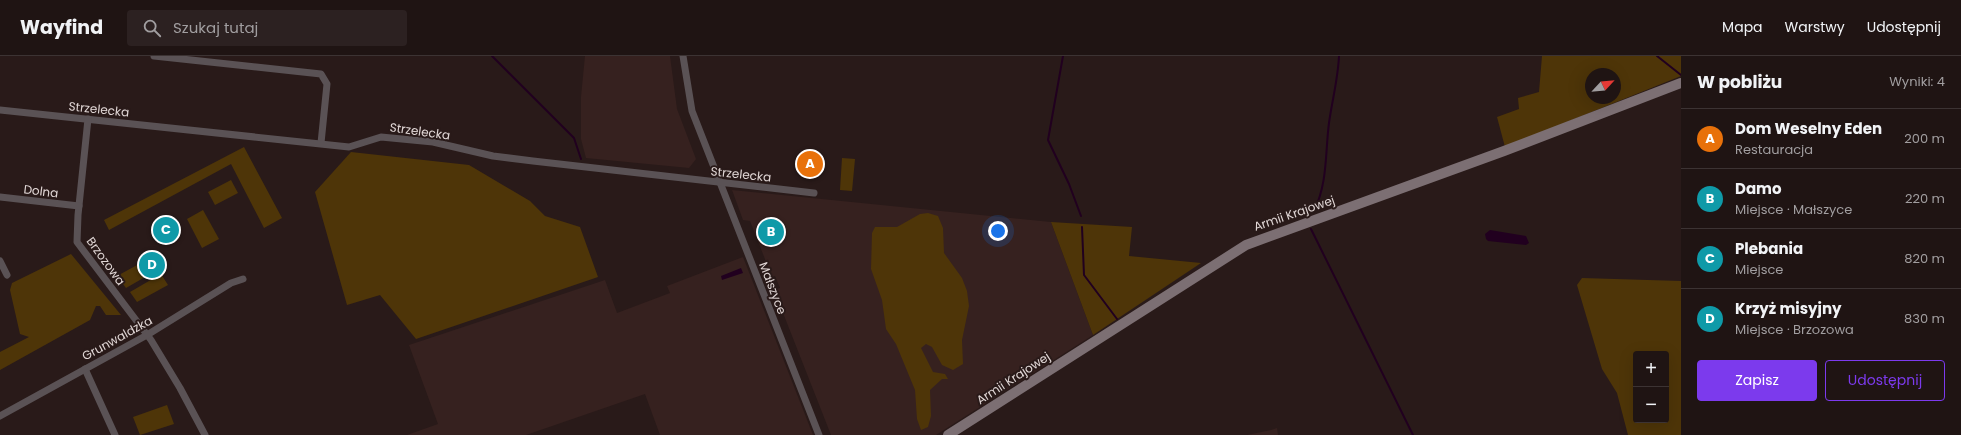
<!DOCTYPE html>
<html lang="pl">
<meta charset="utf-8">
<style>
:root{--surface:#1f1413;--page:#2c2121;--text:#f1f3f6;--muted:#a19ea0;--line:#3c3333;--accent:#7c3aed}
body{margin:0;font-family:Poppins,sans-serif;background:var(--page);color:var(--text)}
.controls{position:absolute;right:12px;bottom:12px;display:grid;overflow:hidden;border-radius:4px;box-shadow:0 4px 16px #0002}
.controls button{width:36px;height:36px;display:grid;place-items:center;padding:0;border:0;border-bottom:1px solid var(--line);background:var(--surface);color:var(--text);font:20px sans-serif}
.compass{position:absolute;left:1585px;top:12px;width:36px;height:36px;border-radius:50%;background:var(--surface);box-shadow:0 4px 16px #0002;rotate:64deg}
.you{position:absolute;left:998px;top:175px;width:14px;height:14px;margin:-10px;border:3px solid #fff;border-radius:50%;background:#1a73e8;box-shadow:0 0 0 6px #1a73e833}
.badge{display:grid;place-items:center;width:26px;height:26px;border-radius:50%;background:var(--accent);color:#fff;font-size:13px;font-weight:700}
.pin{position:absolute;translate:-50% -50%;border:2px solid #fff;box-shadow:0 1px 4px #0006}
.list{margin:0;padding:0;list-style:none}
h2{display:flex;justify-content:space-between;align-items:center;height:52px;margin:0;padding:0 16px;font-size:17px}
h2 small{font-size:13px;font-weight:400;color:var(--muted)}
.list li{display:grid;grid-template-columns:26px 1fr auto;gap:12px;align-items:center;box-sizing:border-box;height:60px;padding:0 16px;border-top:1px solid var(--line)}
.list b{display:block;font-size:15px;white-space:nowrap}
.list p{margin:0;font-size:13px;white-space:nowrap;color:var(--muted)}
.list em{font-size:13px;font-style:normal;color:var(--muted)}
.actions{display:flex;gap:8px;padding:12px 16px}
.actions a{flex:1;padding:9px 0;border:1px solid var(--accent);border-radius:4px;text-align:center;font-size:14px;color:var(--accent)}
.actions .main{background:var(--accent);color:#fff}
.icon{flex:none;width:22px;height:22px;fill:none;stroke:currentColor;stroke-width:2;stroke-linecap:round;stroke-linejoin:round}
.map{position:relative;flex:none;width:1681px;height:379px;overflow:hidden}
header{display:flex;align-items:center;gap:24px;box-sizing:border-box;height:56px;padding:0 20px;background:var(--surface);border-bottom:1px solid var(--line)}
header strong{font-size:19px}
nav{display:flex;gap:22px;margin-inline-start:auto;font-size:14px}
.search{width:280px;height:36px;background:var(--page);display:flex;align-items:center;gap:10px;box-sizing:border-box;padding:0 14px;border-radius:4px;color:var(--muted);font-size:15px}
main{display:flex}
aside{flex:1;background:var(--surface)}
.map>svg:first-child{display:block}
.built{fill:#36211f}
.green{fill:#4e3508;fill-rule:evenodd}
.water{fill:#21001f}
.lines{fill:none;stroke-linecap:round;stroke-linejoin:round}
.stream{stroke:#21001f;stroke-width:2}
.street{stroke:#5a5255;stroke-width:7}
.secondary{stroke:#7c6f73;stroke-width:10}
.labels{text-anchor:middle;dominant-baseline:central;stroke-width:4;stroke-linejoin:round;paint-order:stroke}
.street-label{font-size:12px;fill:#e1d7d6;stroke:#291a19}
</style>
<header>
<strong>Wayfind</strong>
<div class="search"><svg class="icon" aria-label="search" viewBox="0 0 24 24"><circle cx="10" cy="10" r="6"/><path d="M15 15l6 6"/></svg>Szukaj tutaj</div>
<nav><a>Mapa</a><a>Warstwy</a><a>Udostępnij</a></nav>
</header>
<main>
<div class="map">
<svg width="1681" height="379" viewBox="0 0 1681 379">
<rect width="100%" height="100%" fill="#291a19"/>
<g class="built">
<path d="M585,0h85l7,53 19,50 -7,9 -103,-10 -5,-19v-42z"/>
<path d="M732,134l319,32 42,113 -157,100h-105l-57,-145 6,-2 -5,-12 -3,1 -22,-56 -7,-1z"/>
<path d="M743,201l70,178h-153l-15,-41 -119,41h-119l31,-11 -29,-79 196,-65 12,33 53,-20 -3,-7z"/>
<path d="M1277,372l1,7h-31l24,-5z"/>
</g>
<g class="green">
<path d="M1542,0h139v20l-176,71 -8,-30 22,-8 -1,-11 21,-6zM1591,18h24v24h-24z"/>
<path d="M244,91l38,71 -18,10 -33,-64 -122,66 -5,-10z"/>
<path d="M351,96l118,13 61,36 15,15 35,11 18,50 -182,62 -36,-44 -33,10 -32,-113z"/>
<path d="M842,102l13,1 -3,32 -12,-1z"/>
<path d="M231,124l7,13 -23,12 -7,-13z"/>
<path d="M203,154l16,29 -17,9 -15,-29z"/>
<path d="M928,157l10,3 5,12 1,25 18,25 5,13 2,15 -7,34 1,24 -10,6 -11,-5 -10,-18 -6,-3 -5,4 12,24 12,2 3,5h-6l-12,11 1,26 -3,11 -7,3 -4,-11 -2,-29 -19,-46 -10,-15 -4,-29 -11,-31 1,-36 3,-6h22l23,-13z"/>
<path d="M1051,166l81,5 -3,29 72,7 -108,72z"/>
<path d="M71,198l50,61h-15l-6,-9h-4l-6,14 -90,50v-18l29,-15 -9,-3 -10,-44 2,-7z"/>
<path d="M150,202h3l6,11 -33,19 -9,-12z"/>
<path d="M161,218l7,11 -31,17 -7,-10z"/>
<path d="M1582,222l99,3v154h-53l-11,-42 -15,-24 -25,-84zM1636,298h30v66h-30z"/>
<path d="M167,349l7,19 -34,11 -7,-18z"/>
</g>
<g class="water">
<path d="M1490,174l36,6 3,7 -3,2 -38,-4 -2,-2 -1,-5z"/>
<path d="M741,212l2,5 -21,7 -1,-4z"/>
</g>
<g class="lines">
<g class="stream">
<path d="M492,0l82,82 7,21"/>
<path d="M1063,0l-15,84 21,44 12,32"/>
<path d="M1657,0l24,19"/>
<path d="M1314,155c14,-29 11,-58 15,-88 3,-22 9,-44 10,-67"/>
<path d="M1082,171l2,48 33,44"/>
<path d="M1311,173l102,206"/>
</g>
<g class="street">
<path d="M154,0l167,18 6,10 -6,59"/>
<path d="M683,0l9,55 127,324"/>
<path d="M0,54l349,37 32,-10 52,5 60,14 40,5 281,32"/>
<path d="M88,63l-10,96 -1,27 74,98 29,48 25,47"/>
<path d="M0,141l79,9"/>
<path d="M0,205l7,14"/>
<path d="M85,313l30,66"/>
<path d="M0,360l147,-81 84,-52 12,-4"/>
</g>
<path class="secondary" d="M948,379l298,-190 258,-94 177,-68"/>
</g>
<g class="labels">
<g class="street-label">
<text transform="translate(99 53) rotate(6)">Strzelecka</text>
<text transform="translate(420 75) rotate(8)">Strzelecka</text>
<text transform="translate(741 118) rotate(6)">Strzelecka</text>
<text transform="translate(41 135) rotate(7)">Dolna</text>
<text transform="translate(1294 157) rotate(-19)">Armii Krajowej</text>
<text transform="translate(106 205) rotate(54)">Brzozowa</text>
<text transform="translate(773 232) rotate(69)">Małszyce</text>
<text transform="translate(117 282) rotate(-29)">Grunwaldzka</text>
<text transform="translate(1013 322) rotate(-33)">Armii Krajowej</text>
</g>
</g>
</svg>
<div class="controls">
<button>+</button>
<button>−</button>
</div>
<svg class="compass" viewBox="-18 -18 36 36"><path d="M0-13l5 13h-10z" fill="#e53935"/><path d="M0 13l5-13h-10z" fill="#a19ea0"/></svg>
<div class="you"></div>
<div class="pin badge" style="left:810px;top:108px;background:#e8710a">A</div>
<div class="pin badge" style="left:771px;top:176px;background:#0f9aa8">B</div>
<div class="pin badge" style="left:166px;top:174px;background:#0f9aa8">C</div>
<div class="pin badge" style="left:152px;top:209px;background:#0f9aa8">D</div>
</div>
<aside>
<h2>W pobliżu<small>Wyniki: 4</small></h2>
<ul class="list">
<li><span class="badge" style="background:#e8710a">A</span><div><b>Dom Weselny Eden</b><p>Restauracja</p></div><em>200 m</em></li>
<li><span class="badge" style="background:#0f9aa8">B</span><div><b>Damo</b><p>Miejsce · Małszyce</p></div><em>220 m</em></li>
<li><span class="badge" style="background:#0f9aa8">C</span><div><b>Plebania</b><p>Miejsce</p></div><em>820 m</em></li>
<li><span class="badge" style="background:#0f9aa8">D</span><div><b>Krzyż misyjny</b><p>Miejsce · Brzozowa</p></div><em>830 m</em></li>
</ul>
<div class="actions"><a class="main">Zapisz</a><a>Udostępnij</a></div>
</aside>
</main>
